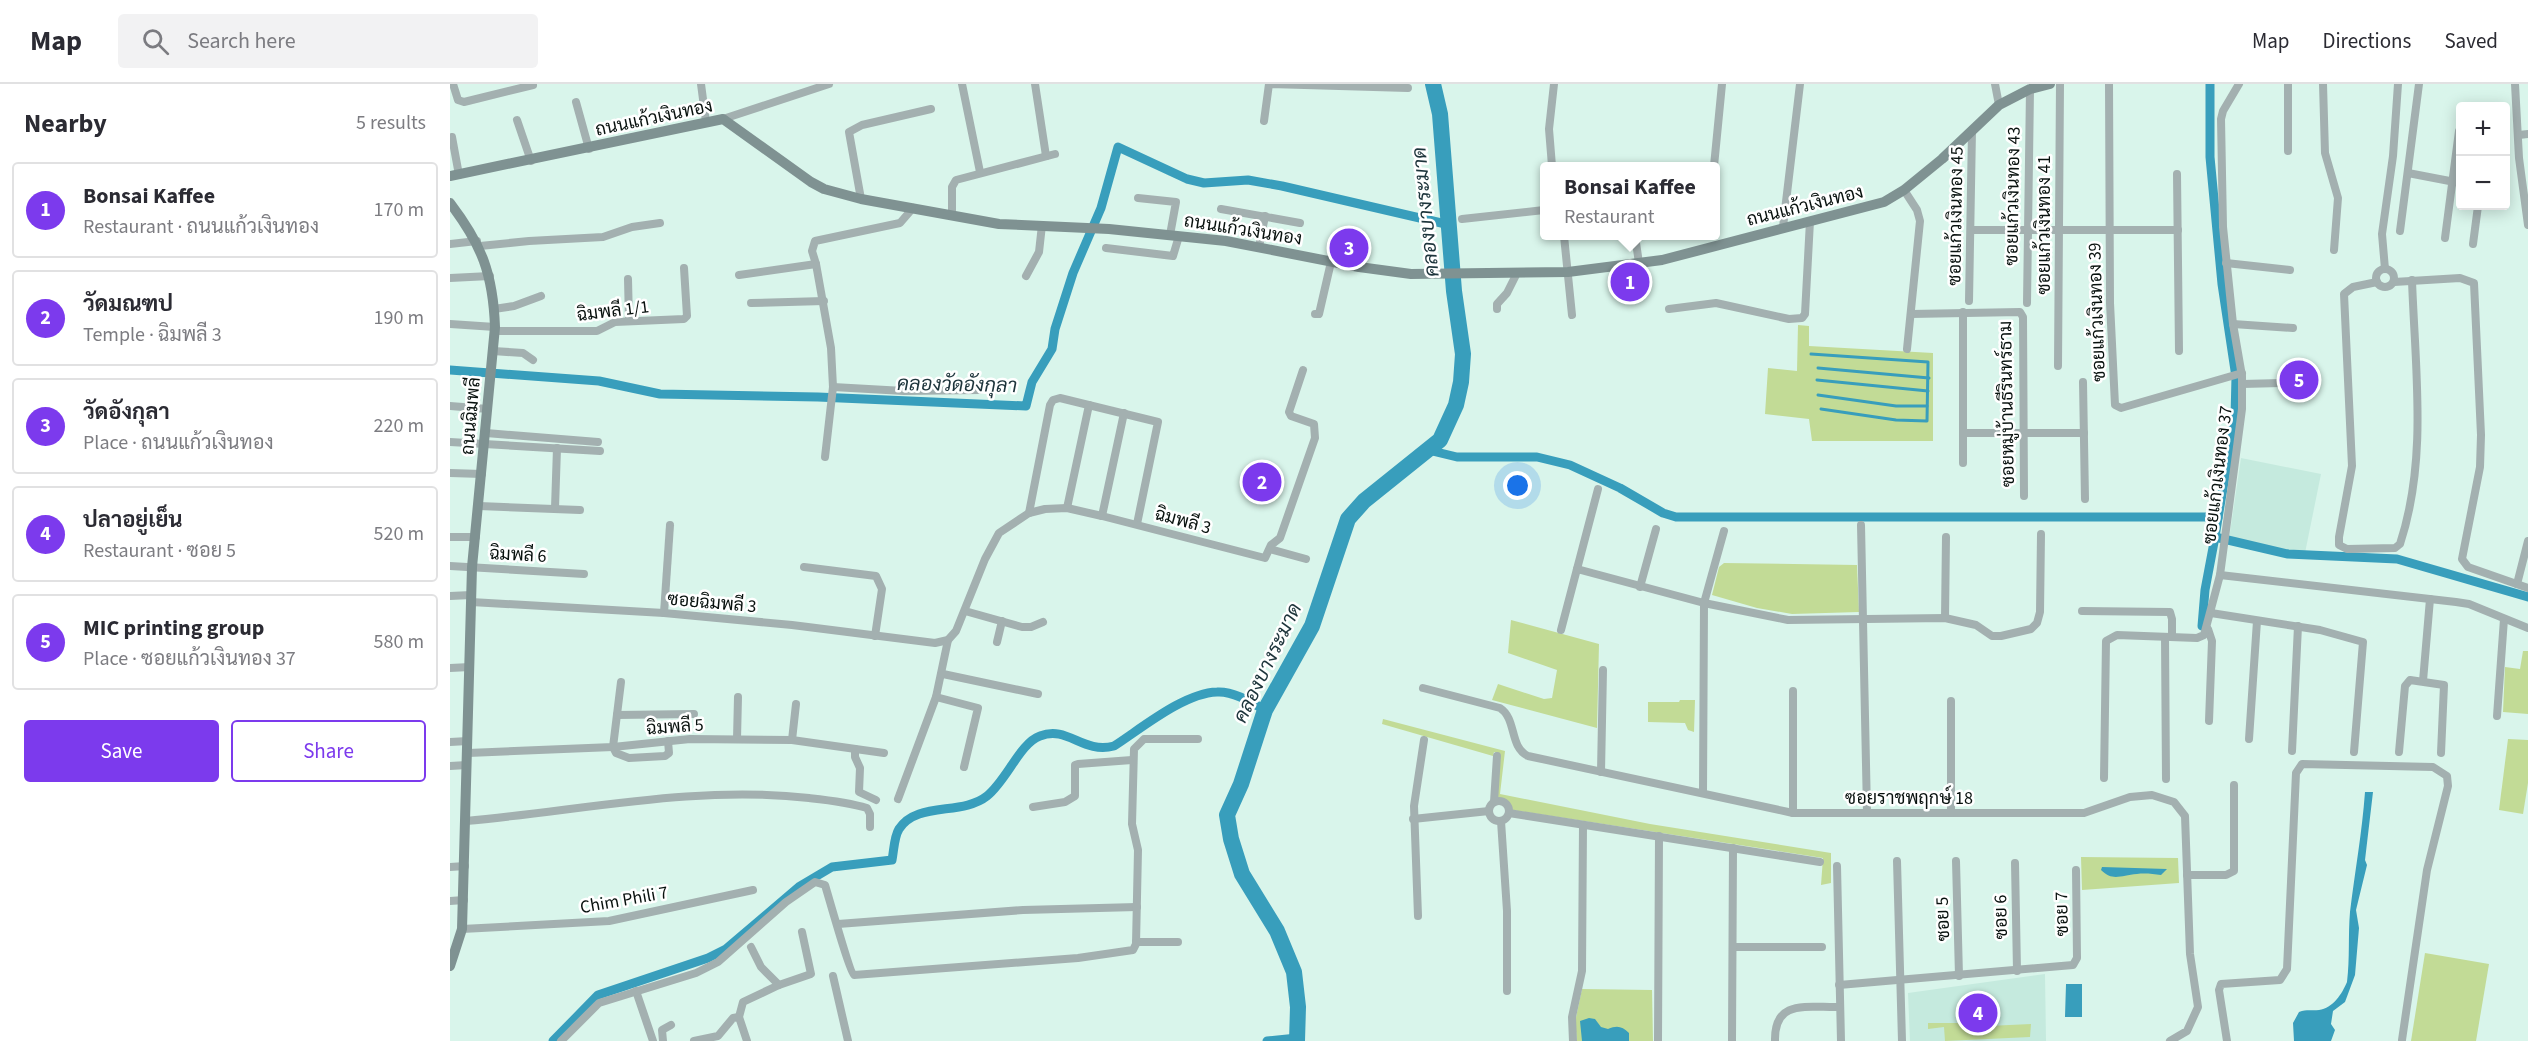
<!DOCTYPE html>
<meta charset="utf-8">
<style>
:root{--surface:#fff;--page:#f2f2f3;--text:#2b2b33;--muted:#7c7c81;--line:#e1e1e2;--accent:#7c3aed}
body{margin:0;font-family:"Source Sans 3",Sarabun,sans-serif;background:var(--page);color:var(--text)}
.controls{position:absolute;right:18px;top:18px;display:grid;overflow:hidden;border-radius:6px;box-shadow:0 3px 15px #0003}
.controls button{width:54px;height:54px;display:grid;place-items:center;padding:0;border:0;border-bottom:2px solid var(--line);background:var(--surface);color:var(--text);font:30px sans-serif}
.you{position:absolute;left:1068px;top:402px;width:21px;height:21px;margin:-15px;border:4px solid #fff;border-radius:50%;background:#1a73e8;box-shadow:0 0 0 9px #1a73e833}
.badge{display:grid;place-items:center;width:39px;height:39px;border-radius:50%;background:var(--accent);color:#fff;font-size:20px;font-weight:700}
.pin{position:absolute;translate:-50% -50%;border:3px solid #fff;box-shadow:0 2px 6px #0006}
.popup{position:absolute;left:1090px;top:78px;width:180px;height:78px;box-sizing:border-box;display:grid;place-content:center;border-radius:6px;background:var(--surface);filter:drop-shadow(0 2px 4px #0005);font-size:20px;white-space:nowrap;color:var(--muted)}
.popup b{font-size:22px;color:var(--text)}
.popup::after{content:'';position:absolute;left:50%;top:100%;margin-left:-12px;border:12px solid transparent;border-top-color:var(--surface)}
.list{margin:0;padding:0;list-style:none}
h2{display:flex;justify-content:space-between;align-items:center;height:78px;margin:0;padding:0 24px;font-size:26px}
h2 small{font-size:20px;font-weight:400;color:var(--muted)}
.list li{display:grid;grid-template-columns:39px 1fr auto;gap:18px;align-items:center;box-sizing:border-box;height:96px;margin:0 12px 12px;padding:0 12px;border:2px solid var(--line);border-radius:6px}
.list b{display:block;font-size:22px;white-space:nowrap}
.list p{margin:0;font-size:20px;white-space:nowrap;color:var(--muted)}
.list em{font-size:20px;font-style:normal;color:var(--muted)}
.actions{display:flex;gap:12px;padding:18px 24px}
.actions a{flex:1;padding:14px 0;border:2px solid var(--accent);border-radius:6px;text-align:center;font-size:21px;color:var(--accent)}
.actions .main{background:var(--accent);color:#fff}
.icon{flex:none;width:33px;height:33px;fill:none;stroke:currentColor;stroke-width:2;stroke-linecap:round;stroke-linejoin:round}
.map{position:relative;flex:none;width:2078px;height:957px;overflow:hidden}
header{display:flex;align-items:center;gap:36px;box-sizing:border-box;height:84px;padding:0 30px;background:var(--surface);border-bottom:2px solid var(--line)}
header strong{font-size:28px}
nav{display:flex;gap:33px;margin-inline-start:auto;font-size:21px}
.search{width:420px;height:54px;background:var(--page);display:flex;align-items:center;gap:15px;box-sizing:border-box;padding:0 21px;border-radius:6px;color:var(--muted);font-size:22px}
main{display:flex}
aside{flex:1;background:var(--surface)}
.map>svg:first-child{display:block}
.built{fill:#c5eade}
.green{fill:#c2db96}
.water{fill:#389ebc}
.lines{fill:none;stroke-linecap:round;stroke-linejoin:round}
.stream{stroke:#389ebc;stroke-width:3}
.canal{stroke:#389ebc;stroke-width:9}
.river{stroke:#389ebc;stroke-width:16}
.street{stroke:#a3b0b0;stroke-width:8}
.secondary{stroke:#7f9292;stroke-width:10}
.labels{text-anchor:middle;dominant-baseline:central;stroke-width:5;stroke-linejoin:round;paint-order:stroke}
.street-label{font-size:18px;fill:#08110e;stroke:#fff}
.water-label{font-size:20px;font-style:italic;fill:#1d343b;stroke:#fff}
</style>
<header>
<strong>Map</strong>
<div class="search"><svg class="icon" aria-label="search" viewBox="0 0 24 24"><circle cx="10" cy="10" r="6"/><path d="M15 15l6 6"/></svg>Search here</div>
<nav><a>Map</a><a>Directions</a><a>Saved</a></nav>
</header>
<main>
<aside>
<h2>Nearby<small>5 results</small></h2>
<ul class="list">
<li><span class="badge">1</span><div><b>Bonsai Kaffee</b><p>Restaurant · ถนนแก้วเงินทอง</p></div><em>170 m</em></li>
<li><span class="badge">2</span><div><b>วัดมณฑป</b><p>Temple · ฉิมพลี 3</p></div><em>190 m</em></li>
<li><span class="badge">3</span><div><b>วัดอังกุลา</b><p>Place · ถนนแก้วเงินทอง</p></div><em>220 m</em></li>
<li><span class="badge">4</span><div><b>ปลาอยู่เย็น</b><p>Restaurant · ซอย 5</p></div><em>520 m</em></li>
<li><span class="badge">5</span><div><b>MIC printing group</b><p>Place · ซอยแก้วเงินทอง 37</p></div><em>580 m</em></li>
</ul>
<div class="actions"><a class="main">Save</a><a>Share</a></div>
</aside>
<div class="map">
<svg width="2078" height="957" viewBox="0 0 2078 957">
<rect width="100%" height="100%" fill="#d9f5eb"/>
<g class="built">
<path d="M1791,374l80,16 -16,79 -76,-14z"/>
<path d="M1595,890l1,67h-136l-2,-48z"/>
</g>
<g class="green">
<path d="M1348,241l11,1v20l124,7v88h-121l-3,-22 -44,-5 3,-46 29,3z"/>
<path d="M1274,479l133,2 2,47 -67,2 -35,-6 -45,-13 7,-28z"/>
<path d="M1061,536l88,24 -2,84 -105,-28 6,-16 46,15 8,-1 5,-28 -49,-17z"/>
<path d="M2073,567h5v63l-25,-2 2,-45 15,2z"/>
<path d="M1230,616h15l-1,32 -6,-2 -3,-7 -37,-1v-20h31z"/>
<path d="M933,635l122,32 -5,43 150,30 181,29v30l-10,2 2,-27 -311,-48 -4,-7 -13,-8 5,-41 -6,-2 -1,4 -111,-32z"/>
<path d="M2058,655l20,1v43l-5,31 -24,-4z"/>
<path d="M1631,773l97,1 1,25 -97,7z"/>
<path d="M1975,869l64,11 -13,77h-65z"/>
<path d="M1132,905l70,1 1,51h-76l-2,-19z"/>
<path d="M1478,939h59l1,3 43,-2 -1,13 -85,4 -1,-14 -16,2z"/>
</g>
<g class="water">
<path d="M1915,708h8l-8,68 2,5 -11,45 3,18 -4,47 -10,27 -12,9 -2,13 4,6 -4,11h-37l-1,-18 6,-11c8,-3 13,-1 20,-2 14,-2 23,-16 28,-28 3,-24 1,-47 3,-70 5,-41 12,-79 15,-120z"/>
<path d="M1652,783l65,2 -6,6c-8,-1 -16,-2 -24,-1 -16,1 -24,8 -36,-4z"/>
<path d="M1616,900h16v33h-17z"/>
<path d="M1139,934l6,1 6,8 7,2c9,-4 14,-3 21,4v8h-47l-2,-20z"/>
</g>
<g class="lines">
<g class="stream">
<path d="M1361,270l117,8 -1,59 -31,-1 -75,-11"/>
<path d="M1368,284l111,10"/>
<path d="M1367,296l111,11"/>
<path d="M1368,311l78,11h31"/>
</g>
<g class="canal">
<path d="M1760,0v73l12,127 14,93 -1,40 -17,101"/>
<path d="M0,286l149,11 61,13 158,3 208,9 6,-24 20,-33 3,-20 18,-56 28,-65 17,-61 69,32 17,4 44,-3 34,6 168,39"/>
<path d="M978,366l29,7h80l33,8 50,23 43,25 13,4h538l4,1 -3,19 73,17 109,5 131,38"/>
<path d="M1752,542l3,-36 10,-53"/>
<path d="M103,957l45,-46 110,-37 18,-9 74,-63 32,-19 60,-7c2,-10 2,-23 7,-31 18,-28 63,-13 88,-33 20,-16 33,-53 53,-60 28,-11 42,18 74,10 28,-18 70,-53 103,-54 16,-1 34,10 48,18"/>
<path d="M817,957l30,-3"/>
</g>
<path class="river" d="M847,957l1,-34 -4,-35 -17,-41 -35,-57 -11,-35 -4,-24 14,-31 24,-74 47,-84 36,-107 16,-18 76,-61 16,-35 5,-23 2,-28 -9,-63 -14,-177 -7,-30"/>
<g class="street">
<path d="M3,0l5,16 6,2 69,-17"/>
<path d="M251,0l5,38"/>
<path d="M512,0l18,88"/>
<path d="M585,0l11,72"/>
<path d="M1545,0l4,21"/>
<path d="M1659,0l1,219 5,102 6,3 121,-35"/>
<path d="M1838,0v67"/>
<path d="M1873,0l2,69 13,45 -4,52"/>
<path d="M2065,0l4,74 9,67"/>
<path d="M126,18l13,47"/>
<path d="M273,35l106,-35"/>
<path d="M67,36l14,41"/>
<path d="M814,37l5,-37 139,4"/>
<path d="M2069,51l9,-1"/>
<path d="M2,53l7,38"/>
<path d="M1102,82l-3,-37 5,-45"/>
<path d="M1264,82l8,-82"/>
<path d="M1958,89l52,10"/>
<path d="M1727,90l2,177"/>
<path d="M1454,106l13,20 3,11 -13,128"/>
<path d="M688,114l38,4 -6,33"/>
<path d="M411,115l-12,-67 13,-7 69,-16"/>
<path d="M771,125l79,14"/>
<path d="M502,130v-27l4,-7 99,-26"/>
<path d="M1012,135l82,-9"/>
<path d="M1333,143l17,-143"/>
<path d="M1521,146h207"/>
<path d="M1950,147l19,-147"/>
<path d="M1114,152l8,79"/>
<path d="M1185,152l4,27"/>
<path d="M1995,154l14,-107"/>
<path d="M0,160l27,-3"/>
<path d="M2023,160l5,-38"/>
<path d="M30,162l49,-5 74,-4 29,-10 28,-4"/>
<path d="M809,163l6,-31"/>
<path d="M656,164l67,8 6,-20"/>
<path d="M1776,179l64,7"/>
<path d="M366,180l15,84 2,39 -8,70"/>
<circle cx="1935" cy="194" r="9"/>
<path d="M1935,185l-3,-35 11,-78 5,-72"/>
<path d="M289,191l77,-11 -4,-13 3,-10 85,-18 13,-15"/>
<path d="M576,192l13,-24 3,-27"/>
<path d="M0,194l40,-2"/>
<path d="M178,195l1,42"/>
<path d="M1927,198l-24,5 -9,7 8,172 -13,71v8l8,4 48,-1 5,-4c28,-85 15,-176 12,-264"/>
<path d="M1944,198l66,-4 14,5 7,152 -1,32 -18,92 6,8 60,21"/>
<path d="M1519,217l3,-171"/>
<path d="M301,219l73,-2"/>
<path d="M1577,219l3,-214"/>
<path d="M44,225l20,-3 27,-10"/>
<path d="M1047,225v-5l10,-11 10,-20"/>
<path d="M1219,225l47,-6 73,16 13,-1 3,-4 5,-93"/>
<path d="M865,230h4l12,-52"/>
<path d="M1461,230l109,-2 3,5 1,179"/>
<path d="M0,240l45,3"/>
<path d="M1783,240l60,4"/>
<path d="M45,247h102l18,-9 69,-3 3,-3 -3,-48"/>
<path d="M43,267l30,2 10,7"/>
<path d="M1608,282l2,-282"/>
<path d="M1633,298l2,117"/>
<path d="M1792,300l39,-1"/>
<path d="M383,303l71,4 75,-1"/>
<path d="M0,322l38,3"/>
<path d="M36,349l112,9"/>
<path d="M1513,349h121"/>
<path d="M0,358l150,9"/>
<path d="M1513,379v-151"/>
<path d="M0,389l32,1"/>
<path d="M29,422l101,4"/>
<path d="M105,424l2,-60"/>
<path d="M617,424l22,-103"/>
<path d="M579,429l21,-108 3,-5 7,-2 98,24 -21,102"/>
<path d="M652,432l22,-103"/>
<path d="M1411,441l6,287"/>
<path d="M0,453h26"/>
<path d="M820,465l36,10"/>
<path d="M0,482l134,8"/>
<path d="M354,483l72,9 6,13 -7,47"/>
<path d="M1127,485l127,34 84,17 157,-2 31,7 16,11h9l30,-7 6,-6 3,-11 1,-78"/>
<path d="M1770,491l236,27 13,2 59,24"/>
<path d="M2067,500l11,-43"/>
<path d="M1190,503l16,-58"/>
<path d="M0,512l21,-1"/>
<path d="M21,518l193,11 128,12 143,18 13,-3 8,-9 29,-72 14,-26 30,-20 16,-4 22,-1 35,8 163,42 6,-13 9,-7 35,-100 -1,-14 -23,-8 -2,-4 14,-42"/>
<path d="M515,527l57,16h9l12,-5"/>
<path d="M1632,527l88,1 2,7v18"/>
<path d="M214,529l6,-88"/>
<path d="M1761,529l109,17 43,12 -9,110"/>
<path d="M1495,534l1,-81"/>
<path d="M1758,545l4,12 -3,80"/>
<path d="M1111,546l37,-141"/>
<path d="M1715,553l1,142"/>
<path d="M547,558l5,-21"/>
<path d="M0,584l20,-1"/>
<path d="M493,590l95,20"/>
<path d="M1973,597l7,-82"/>
<path d="M171,598l-8,65 3,6 13,5 36,-2 4,-3 -1,-12"/>
<path d="M973,604l77,20c17,11 9,39 28,48l265,57h291l46,-16 22,-2 22,7 11,14 5,138 8,53 -11,24 -17,10"/>
<path d="M1343,607v122"/>
<path d="M486,613l42,11 -14,59"/>
<path d="M167,631l77,-1"/>
<path d="M2047,632l7,-97"/>
<path d="M287,655l1,-42"/>
<path d="M1799,655l8,-118"/>
<path d="M342,656l4,-36"/>
<path d="M0,658l18,-1"/>
<path d="M405,665v8l5,11 -1,24 17,8"/>
<path d="M1842,667l6,-125"/>
<path d="M1949,668l6,-66 5,-6 34,5 -3,68"/>
<path d="M18,669l145,-6 77,-8 102,1 92,13"/>
<path d="M0,682l17,-1"/>
<path d="M1151,688l2,-102"/>
<path d="M1654,694l2,-137 11,-6 80,3 7,-3 16,-60 22,-166v-33l-9,-52 -10,-97 -2,-108 2,-8 16,-27"/>
<path d="M1253,709l1,-190 20,-72"/>
<path d="M448,715l38,-102 12,-57"/>
<circle cx="1049" cy="727" r="10"/>
<path d="M1044,718l3,-46"/>
<path d="M583,723l32,-5 10,-6v-31l3,-1 54,-4"/>
<path d="M1059,729l311,49"/>
<path d="M1501,729v-112"/>
<path d="M963,735l76,-8"/>
<path d="M16,737c113,-10 228,-36 343,-23 19,2 39,4 58,10l3,6v13"/>
<path d="M1051,737l6,90v80"/>
<path d="M1447,777l5,180"/>
<path d="M1506,777l3,115"/>
<path d="M1565,779l2,108"/>
<path d="M1387,782l4,175"/>
<path d="M0,783l15,-1"/>
<path d="M1737,791h39l8,-4v-86"/>
<path d="M0,817l14,-1"/>
<path d="M968,832l-4,-110 10,-66"/>
<path d="M388,840l185,-14 114,-3"/>
<path d="M12,845l147,-8 144,-31"/>
<path d="M686,858h42"/>
<path d="M301,863l10,20 18,18"/>
<path d="M1283,863h89"/>
<path d="M383,892l15,65"/>
<path d="M1389,901l234,-20 4,-7 -1,-88"/>
<path d="M186,907l17,50"/>
<path d="M111,957l38,-38 97,-30 22,-11 68,-60 29,-20 10,3c4,13 25,88 29,90l224,-17 55,-8 3,-6 2,-94 -6,-26 2,-75 10,-10h54"/>
<path d="M213,957l-1,-11 9,-5"/>
<path d="M244,957l24,-5 15,-18 6,-1"/>
<path d="M297,957l-8,-24 4,-15 36,-17 32,-11 -9,-42"/>
<path d="M1123,957l-1,-24 10,-46 1,-146"/>
<path d="M1208,957l1,-205"/>
<path d="M1282,957l1,-193"/>
<path d="M1325,957c-1,-43 33,-33 65,-34"/>
<path d="M1777,957l-8,-51 2,-6 59,-4 7,-11 9,-196 6,-9 131,3 14,9 1,10 -21,84 -25,170"/>
</g>
<g class="secondary">
<path d="M0,92l273,-57 88,63 13,7 37,10 138,25 110,5 117,12 133,26 52,7 157,-2 94,-12 222,-58 20,-12 38,-31 57,-54 31,-16 20,-5"/>
<path d="M0,119c32,42 43,71 45,124l-23,240 -10,362 -12,37"/>
</g>
</g>
<g class="labels">
<g class="street-label">
<text transform="translate(204 34) rotate(-12)">ถนนแก้วเงินทอง</text>
<text transform="translate(1563 112) rotate(-89)">ซอยแก้วเงินทอง 43</text>
<text transform="translate(1355 122) rotate(-14)">ถนนแก้วเงินทอง</text>
<text transform="translate(1506 132) rotate(-89)">ซอยแก้วเงินทอง 45</text>
<text transform="translate(1594 141) rotate(-90)">ซอยแก้วเงินทอง 41</text>
<text transform="translate(793 146) rotate(9)">ถนนแก้วเงินทอง</text>
<text transform="translate(163 227) rotate(-7)">ฉิมพลี 1/1</text>
<text transform="translate(1647 228) rotate(-92)">ซอยแก้วเงินทอง 39</text>
<text transform="translate(1557 320) rotate(-91)">ซอยหมู่บ้านธีรินทร์ธาม</text>
<text transform="translate(21 332) rotate(-85)">ถนนฉิมพลี</text>
<text transform="translate(1768 391) rotate(-83)">ซอยแก้วเงินทอง 37</text>
<text transform="translate(733 437) rotate(15)">ฉิมพลี 3</text>
<text transform="translate(68 471) rotate(3)">ฉิมพลี 6</text>
<text transform="translate(262 519) rotate(5)">ซอยฉิมพลี 3</text>
<text transform="translate(225 643) rotate(-4)">ฉิมพลี 5</text>
<text x="1459" y="714">ซอยราชพฤกษ์ 18</text>
<text transform="translate(174 816) rotate(-10)">Chim Phili 7</text>
<text transform="translate(1612 830) rotate(-91)">ซอย 7</text>
<text transform="translate(1551 833) rotate(-91)">ซอย 6</text>
<text transform="translate(1493 835) rotate(-92)">ซอย 5</text>
</g>
<g class="water-label">
<text transform="translate(976 128) rotate(-96)">คลองบางระมาด</text>
<text transform="translate(507 301) rotate(1)">คลองวัดอังกุลา</text>
<text transform="translate(818 579) rotate(-64)">คลองบางระมาด</text>
</g>
</g>
</svg>
<div class="controls">
<button>+</button>
<button>−</button>
</div>
<div class="you"></div>
<div class="pin badge" style="left:1180px;top:198px">1</div>
<div class="popup"><b>Bonsai Kaffee</b>Restaurant</div>
<div class="pin badge" style="left:812px;top:398px">2</div>
<div class="pin badge" style="left:899px;top:164px">3</div>
<div class="pin badge" style="left:1528px;top:929px">4</div>
<div class="pin badge" style="left:1849px;top:296px">5</div>
</div>
</main>
